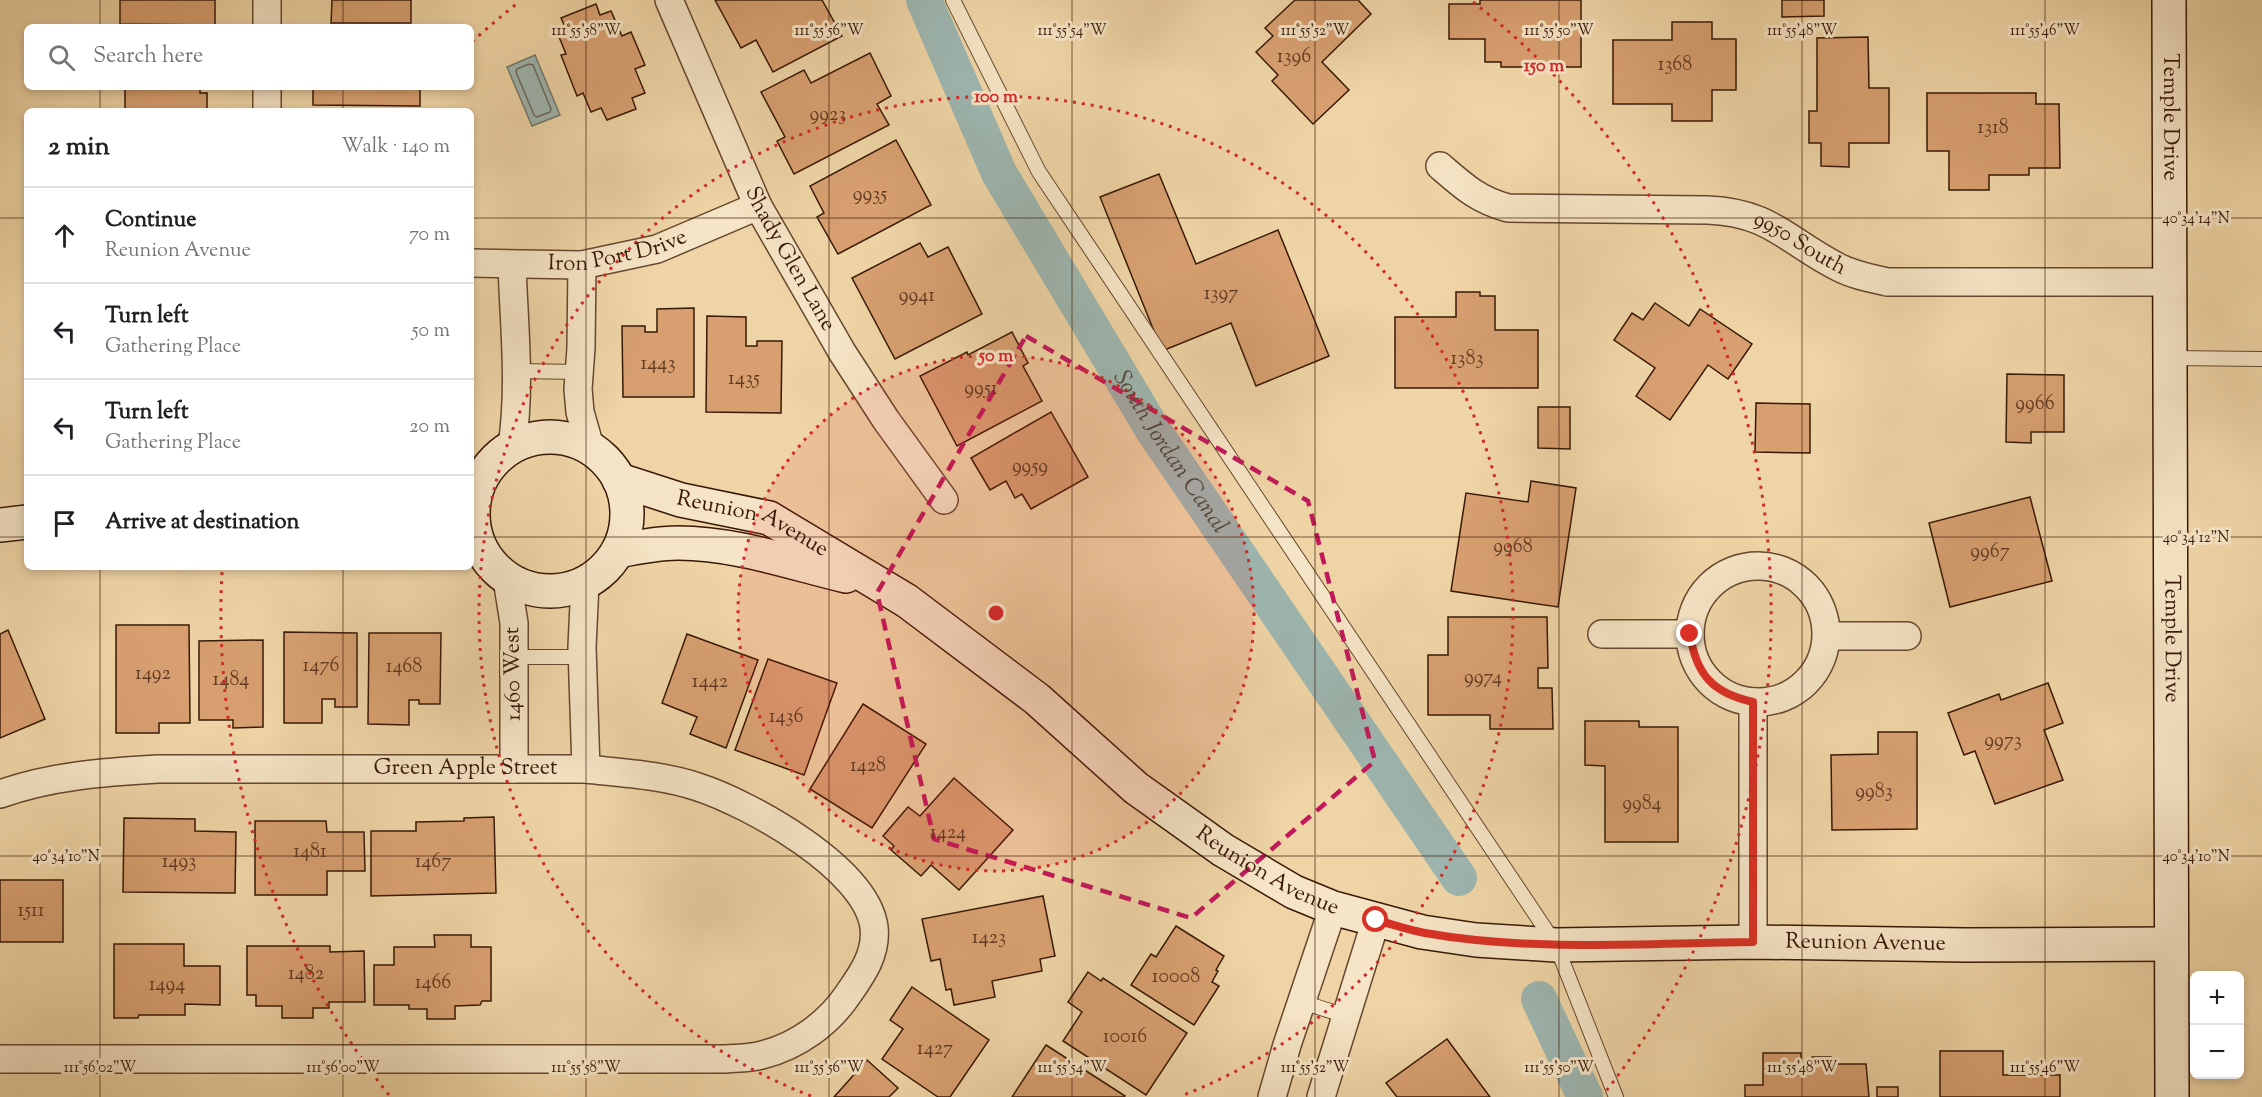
<!DOCTYPE html>
<meta charset="utf-8">
<style>
:root{--surface:#fff;--page:#f6f6f6;--text:#202124;--muted:#757577;--line:#e0e0e0}
body{margin:0;font-family:"Sorts Mill Goudy",serif;background:var(--page);color:var(--text)}
.controls{position:absolute;right:18px;bottom:18px;display:grid;overflow:hidden;border-radius:9px;box-shadow:0 3px 9px #0003}
.controls button{width:54px;height:54px;display:grid;place-items:center;padding:0;border:0;border-bottom:2px solid var(--line);background:var(--surface);color:var(--text);font:30px sans-serif}
.stop{position:absolute;width:18px;height:18px;margin:-14px;border:4px solid #d93025;border-radius:50%;background:#fff}
.stop.end{background:#d93025;border-color:#fff;box-shadow:0 2px 6px #0008}
.list{margin:0;padding:0;list-style:none}
h2{display:flex;justify-content:space-between;align-items:center;height:78px;margin:0;padding:0 24px;font-size:26px}
h2 small{font-size:20px;font-weight:400;color:var(--muted)}
.list li{display:grid;grid-template-columns:39px 1fr auto;gap:18px;align-items:center;box-sizing:border-box;height:96px;padding:0 24px;border-top:2px solid var(--line)}
.list b{display:block;font-size:22px;white-space:nowrap}
.list p{margin:0;font-size:20px;white-space:nowrap;color:var(--muted)}
.list em{font-size:20px;font-style:normal;color:var(--muted)}
.icon{flex:none;width:33px;height:33px;fill:none;stroke:currentColor;stroke-width:2;stroke-linecap:round;stroke-linejoin:round}
.map{position:relative;flex:none;width:2262px;height:1097px;overflow:hidden}
.search{position:absolute;background:var(--surface);box-shadow:0 3px 9px #0003;left:24px;top:24px;width:450px;height:66px;display:flex;align-items:center;gap:15px;box-sizing:border-box;padding:0 21px;border-radius:9px;color:var(--muted);font-size:22px}
.panel{position:absolute;background:var(--surface);box-shadow:0 3px 9px #0003;left:24px;top:108px;width:450px;height:462px;border-radius:9px}
.map>svg:first-child{display:block}
.water{fill:#9db6b0;stroke:#75776c;stroke-width:1.5}
.lines{fill:none;stroke-linecap:round;stroke-linejoin:round}
.shore{stroke:#6b675c;stroke-width:1.5}
.canal{stroke:#9db6b0;stroke-width:36}
.building{fill:#d8a071;stroke:#391807;stroke-width:1.5}
.lane-casing{stroke:#66472f;stroke-width:16}
.street-casing{stroke:#66472f;stroke-width:30}
.secondary-casing{stroke:#391807;stroke-width:36}
.lane{stroke:#f5e4c5;stroke-width:14}
.street{stroke:#f5e4c5;stroke-width:27}
.secondary{stroke:#f5e4c5;stroke-width:33}
.route{stroke:#d93025;stroke-width:8}
.marked{fill:none;stroke:#c2185b;stroke-width:4.5;stroke-dasharray:12 8;stroke-linejoin:round}
.ticks{fill:none;stroke:#391807;stroke-width:1.5;stroke-opacity:0.45}
.ring{fill:none;stroke:#d62828;stroke-width:3;stroke-dasharray:3 6}
.labels{text-anchor:middle;dominant-baseline:central;stroke-width:6;stroke-linejoin:round;paint-order:stroke}
.number-label{font-size:20px;fill:#613a22}
.street-label{font-size:22px;fill:#391807;stroke:#f5e4c5}
.water-label{font-size:24px;font-style:italic;fill:#57473a;stroke:#f5e4c5}
.ticks-label{font-size:15px;text-anchor:middle;fill:#391807;stroke:#f5e4c5;stroke-width:6;stroke-linejoin:round;paint-order:stroke}
.centre{fill:#d62828;stroke:#f5e4c5;stroke-width:3}
.ring-label{font-size:18px;text-anchor:middle;font-weight:bold;fill:#d62828;stroke:#f5e4c5;stroke-width:6;stroke-linejoin:round;paint-order:stroke}
</style>
<div class="map">
<svg width="2262" height="1097" viewBox="0 0 2262 1097">
<rect width="100%" height="100%" fill="#efd5a6"/>
<filter id="stains"><feTurbulence type="fractalNoise" baseFrequency=".00333" numOctaves="4"/><feColorMatrix values="0 0 0 0 .2 0 0 0 0 .09 0 0 0 0 .02 0 0 0 .5 -.17"/></filter>
<radialGradient id="worn" r=".72"><stop offset=".6" stop-color="#630" stop-opacity="0"/><stop offset="1" stop-color="#630" stop-opacity=".3"/></radialGradient>
<path class="water" d="M535,55l25,60 -28,11 -25,-59z"/>
<g class="lines">
<path class="shore" d="M529,64l4,1 18,44 -1,3 -13,5 -3,-2 -18,-43 1,-3z"/>
<g class="canal">
<path id="s1" d="M924,0l75,173 154,257 306,448"/>
<path d="M1539,999l46,98"/>
</g>
</g>
<g class="building">
<path d="M120,0h95v25l-95,-1z"/>
<path d="M332,0h79v23h-80z"/>
<path d="M715,0h107l20,36 -69,36 -17,-32 -15,8z"/>
<path d="M1295,0h63l13,14 -49,48 27,28 -36,34 -41,-43 6,-6 -22,-23 17,-16 -8,-8z"/>
<path d="M1480,0h101v67h-80v-5h-16v-23h-36v-35h31z"/>
<path d="M1782,0h42v16l-42,1z"/>
<path d="M596,4l4,11 11,-4 11,25 9,-4 14,33 -10,4 10,24 -13,5 4,11 -29,11 -6,-12 -10,4 -8,-19 -6,3 -16,-41 5,-1 -9,-22 9,-3 -5,-11z"/>
<path d="M1672,22h40v17h24v51h-24v31h-40v-17h-59v-64h59z"/>
<path d="M1868,37l1,51h20v55h-40v24l-28,-1v-23h-12v-32h8v-73z"/>
<path d="M870,53l21,43 -14,8 12,21 -95,49 -17,-33 8,-4 -24,-45 43,-22 7,13z"/>
<path d="M125,87h75v6h7v18h-82z"/>
<path d="M313,87h107v19l-107,-1z"/>
<path d="M1927,93h109v11h23l1,64h-31v7h-40v15h-40v-39h-22z"/>
<path d="M896,140l35,65 -93,49 -21,-37 7,-4 -14,-27z"/>
<path d="M1159,174l37,90 82,-34 51,126 -73,30 -25,-63 -69,28 -62,-154z"/>
<path d="M920,243l8,14 20,-10 34,67 -87,45 -43,-81z"/>
<path d="M1456,292h24v4h15v34h43v58h-143v-71h61z"/>
<path d="M1655,303l34,23 11,-17 52,35 -24,35 -20,-14 -38,55 -34,-24 19,-28 -41,-28 18,-27 11,7z"/>
<path d="M694,308v89h-71l-1,-71h23v6h12v-23z"/>
<path d="M707,316l39,1v29h11v-5h25l-1,72 -75,-1z"/>
<path d="M1012,332l16,31 -5,3 19,35 -85,45 -37,-70 47,-24 1,3z"/>
<path d="M2007,374l57,1v57h-33v11l-25,-1z"/>
<path d="M1756,403l54,1v49l-55,-1z"/>
<path d="M1538,407h32v42l-32,-1z"/>
<path d="M1051,412l37,65 -57,32 -9,-15 -7,4 -9,-17 -16,9 -19,-32z"/>
<path d="M1531,481l45,7 -18,119 -107,-16 15,-98 62,9z"/>
<path d="M2030,497l22,84 -102,26 -21,-84z"/>
<path d="M1448,617h99l1,51h-10v20h14l1,41h-63v-14h-62v-60h20z"/>
<path d="M116,625h73l1,98h-31v10h-43z"/>
<path d="M8,630l37,89 -45,19v-104z"/>
<path d="M284,632l73,1v74h-22v-8h-13v24h-38z"/>
<path d="M369,633h72l-1,71h-21v-4h-10v25l-41,-1z"/>
<path d="M687,634l71,26 -32,88 -36,-14 7,-17 -35,-14z"/>
<path d="M263,640v87l-30,1v-8h-34v-79z"/>
<path d="M768,659l69,24 -33,92 -69,-25z"/>
<path d="M2048,683l15,40 -19,7 19,50 -68,24 -20,-53 -11,4 -16,-42 51,-19 2,6z"/>
<path d="M863,704l63,40 -54,84 -62,-39z"/>
<path d="M1585,721h54v6h39v115h-73v-76l-20,-1z"/>
<path d="M1878,732h39v97l-85,1 -1,-75 47,-1z"/>
<path d="M954,778l59,52 -54,60 -28,-25 -10,11 -30,-26 3,-4 -11,-10 25,-29 12,9z"/>
<path d="M494,817l2,76 -125,3v-65h45v-9l48,-1v-3z"/>
<path d="M124,818l71,1v12l41,1 -1,61 -112,-1z"/>
<path d="M255,821h71l1,11h37l1,39h-38v24h-72z"/>
<rect x="0" y="880" width="63" height="62"/>
<path d="M1043,896l12,60 -15,3 2,12 -50,10 3,16 -41,8 -3,-16 -5,1 -6,-31 -9,2 -9,-42z"/>
<path d="M1176,926l48,30 -8,14 2,1 -6,11 7,4 -25,39 -63,-40 20,-31 5,3z"/>
<path d="M434,935h37v12h20v54h-9l-2,4 -25,1v13h-28v-10h-18v-4h-35v-40h20v-18h41z"/>
<path d="M114,944h70v22h36v39l-35,-1v11h-46l-1,3h-24z"/>
<path d="M247,946h83v6l34,-1 1,51h-36v6h-16v10h-31v-12h-26v-11h-9z"/>
<path d="M1088,972l13,9 2,-3 84,55 -41,62 -83,-54 19,-29 -14,-10z"/>
<path d="M912,987l77,53 -39,57h-12l-56,-38 21,-30 -13,-9z"/>
<path d="M1447,1039l43,58h-93l-11,-14z"/>
<path d="M1046,1045l79,51 -1,1h-112z"/>
<path d="M1940,1051h63v24h57v22h-120z"/>
<path d="M1763,1053h38v14h11v-10h19v7h35l3,33h-124v-12h18z"/>
<path d="M867,1060l31,28 -9,9h-55z"/>
<rect x="1877" y="1087" width="21" height="10"/>
</g>
<g class="lines">
<defs>
<g id="lane">
<path d="M953,0l86,172 517,773 60,152"/>
<path d="M2170,358l92,1"/>
<path d="M517,371l63,1"/>
<path d="M515,657h67"/>
<path d="M1302,1002l44,14"/>
</g>
<g id="street">
<path d="M267,0v27"/>
<path id="s2" d="M669,0l89,206 84,146 44,68 58,80"/>
<path d="M267,87v24"/>
<path id="s3" d="M1440,166c23,20 38,34 68,42l199,2c63,2 80,31 131,57 15,8 32,11 49,15h283"/>
<path id="s4" d="M471,263l111,2 75,-16 101,-43"/>
<path d="M512,265c2,61 9,121 0,181"/>
<path d="M582,265l-1,83 -3,41 2,23 10,35"/>
<circle cx="1758" cy="634" r="68"/>
<path d="M507,579l7,44v146"/>
<path d="M585,583l-3,64 4,122"/>
<path d="M1602,634h88"/>
<path d="M1827,636h80"/>
<path id="s5" d="M0,794c51,-18 104,-22 158,-25h428c37,4 76,6 112,18 52,17 168,81 176,140 3,26 -11,46 -25,66 -20,30 -51,53 -87,62 -11,3 -24,3 -36,4h-726"/>
<path d="M1753,942v-240"/>
<path d="M1272,1097l15,-52 46,-137"/>
<path d="M1321,1097l55,-177"/>
</g>
<g id="secondary">
<path id="s6" d="M2169,0l3,1097"/>
<circle cx="550" cy="514" r="77"/>
<path id="s7" d="M619,480l62,20 88,18 138,83 130,98 99,89 87,62 71,42 39,16 89,24 54,8 80,5 197,-3 213,3 205,-1"/>
<path d="M0,525l27,-3"/>
<path d="M618,551c20,-4 40,-8 60,-8 57,0 114,20 168,33"/>
</g>
</defs>
<use href="#lane" class="lane-casing"/>
<use href="#street" class="street-casing"/>
<use href="#secondary" class="secondary-casing"/>
<use href="#lane" class="lane"/>
<use href="#street" class="street"/>
<use href="#secondary" class="secondary"/>
</g>
<g class="lines">
<path class="route" d="M1376,920c16,4 32,10 49,13 108,19 219,10 328,9v-240c-40,-9 -57,-27 -63,-68"/>
</g>
<path class="marked" d="M1026,336l282,165 67,260 -184,157 -257,-79 -57,-246z"/>
<path class="ticks" d="M100,0v27M343,0v27M586,0v1097M829,0v1097M1072,0v1097M1315,0v1097M1559,0v1097M1802,0v1097M2045,0v1097M100,87v24M343,87v24M0,218h27M471,218h1791M0,537h27M471,537h1791M100,567v530M343,567v530M0,856h2262"/>
<circle cx="996" cy="613" r="258" fill="#d62828" fill-opacity=".12"/>
<g class="ring">
<circle cx="996" cy="613" r="258"/>
<path d="M811 1096A517 517 0 1 1 1181 1096"/>
<path d="M389 1095A775 775 0 0 1 222 572M472 42A775 775 0 0 1 519 2M1473 2A775 775 0 0 1 1603 1095"/>
</g>
<g class="labels">
<g class="number-label">
<text x="1294" y="57">1396</text>
<text x="1675" y="65">1368</text>
<text x="828" y="115">9923</text>
<text x="1993" y="128">1318</text>
<text x="870" y="195">9935</text>
<text x="1221" y="294">1397</text>
<text x="917" y="296">9941</text>
<text x="1467" y="359">1383</text>
<text x="658" y="364">1443</text>
<text x="744" y="379">1435</text>
<text x="981" y="389">9951</text>
<text x="2035" y="404">9966</text>
<text x="1030" y="467">9959</text>
<text x="1513" y="547">9968</text>
<text x="1990" y="552">9967</text>
<text x="321" y="666">1476</text>
<text x="404" y="667">1468</text>
<text x="153" y="674">1492</text>
<text x="1483" y="678">9974</text>
<text x="231" y="680">1484</text>
<text x="710" y="682">1442</text>
<text x="786" y="717">1436</text>
<text x="2003" y="741">9973</text>
<text x="868" y="766">1428</text>
<text x="1874" y="792">9983</text>
<text x="1642" y="804">9984</text>
<text x="948" y="833">1424</text>
<text x="310" y="852">1481</text>
<text x="179" y="862">1493</text>
<text x="433" y="862">1467</text>
<text x="31" y="911">1511</text>
<text x="989" y="938">1423</text>
<text x="306" y="974">1482</text>
<text x="1176" y="977">10008</text>
<text x="433" y="983">1466</text>
<text x="167" y="985">1494</text>
<text x="1125" y="1037">10016</text>
<text x="935" y="1049">1427</text>
</g>
<g class="street-label">
<text stroke="none"><textPath href="#s6" startOffset="117">Temple Drive</textPath></text>
<text stroke="none"><textPath href="#s3" startOffset="380">9950 South</textPath></text>
<text stroke="none"><textPath href="#s4" startOffset="148">Iron Port Drive</textPath></text>
<text stroke="none"><textPath href="#s2" startOffset="286">Shady Glen Lane</textPath></text>
<text stroke="none"><textPath href="#s7" startOffset="141">Reunion Avenue</textPath></text>
<text stroke="none"><textPath href="#s6" startOffset="639">Temple Drive</textPath></text>
<text transform="translate(514 674) rotate(-91)">1460 West</text>
<text stroke="none"><textPath href="#s5" startOffset="468">Green Apple Street</textPath></text>
<text stroke="none"><textPath href="#s7" startOffset="768">Reunion Avenue</textPath></text>
<text stroke="none"><textPath href="#s7" startOffset="1380">Reunion Avenue</textPath></text>
</g>
<g class="water-label">
<text stroke="none"><textPath href="#s1" startOffset="516">South Jordan Canal</textPath></text>
</g>
</g>
<g class="ticks-label">
<text x="586" y="35">111°55'58"W</text>
<text x="829" y="35">111°55'56"W</text>
<text x="1072" y="35">111°55'54"W</text>
<text x="1315" y="35">111°55'52"W</text>
<text x="1559" y="35">111°55'50"W</text>
<text x="1802" y="35">111°55'48"W</text>
<text x="2045" y="35">111°55'46"W</text>
<text x="2196" y="223">40°34'14"N</text>
<text x="2196" y="542">40°34'12"N</text>
<text x="66" y="861">40°34'10"N</text>
<text x="2196" y="861">40°34'10"N</text>
<text x="100" y="1072">111°56'02"W</text>
<text x="343" y="1072">111°56'00"W</text>
<text x="586" y="1072">111°55'58"W</text>
<text x="829" y="1072">111°55'56"W</text>
<text x="1072" y="1072">111°55'54"W</text>
<text x="1315" y="1072">111°55'52"W</text>
<text x="1559" y="1072">111°55'50"W</text>
<text x="1802" y="1072">111°55'48"W</text>
<text x="2045" y="1072">111°55'46"W</text>
</g>
<circle cx="996" cy="613" r="9" class="centre"/>
<g class="ring-label">
<text x="1544" y="71">150 m</text>
<text x="996" y="102">100 m</text>
<text x="996" y="361">50 m</text>
</g>
<rect width="100%" height="100%" filter="url(#stains)"/>
<rect width="100%" height="100%" fill="url(#worn)"/>
</svg>
<div class="controls">
<button>+</button>
<button>−</button>
</div>
<div class="stop" style="left:1376px;top:920px"></div>
<div class="stop end" style="left:1690px;top:634px"></div>
<div class="search"><svg class="icon" aria-label="search" viewBox="0 0 24 24"><circle cx="10" cy="10" r="6"/><path d="M15 15l6 6"/></svg>Search here</div>
<section class="panel">
<h2>2 min<small>Walk · 140 m</small></h2>
<ul class="list">
<li><svg class="icon" aria-label="ahead" viewBox="0 0 24 24"><path d="M12 20V5M6 11l6-6 6 6"/></svg><div><b>Continue</b><p>Reunion Avenue</p></div><em>70 m</em></li>
<li><svg class="icon" aria-label="left" viewBox="0 0 24 24"><path d="M17 20v-9H6M10 6l-5 5 5 5"/></svg><div><b>Turn left</b><p>Gathering Place</p></div><em>50 m</em></li>
<li><svg class="icon" aria-label="left" viewBox="0 0 24 24"><path d="M17 20v-9H6M10 6l-5 5 5 5"/></svg><div><b>Turn left</b><p>Gathering Place</p></div><em>20 m</em></li>
<li><svg class="icon" aria-label="arrive" viewBox="0 0 24 24"><path d="M6 21V4h12l-3 4 3 4H6"/></svg><div><b>Arrive at destination</b></div></li>
</ul>
</section>
</div>
